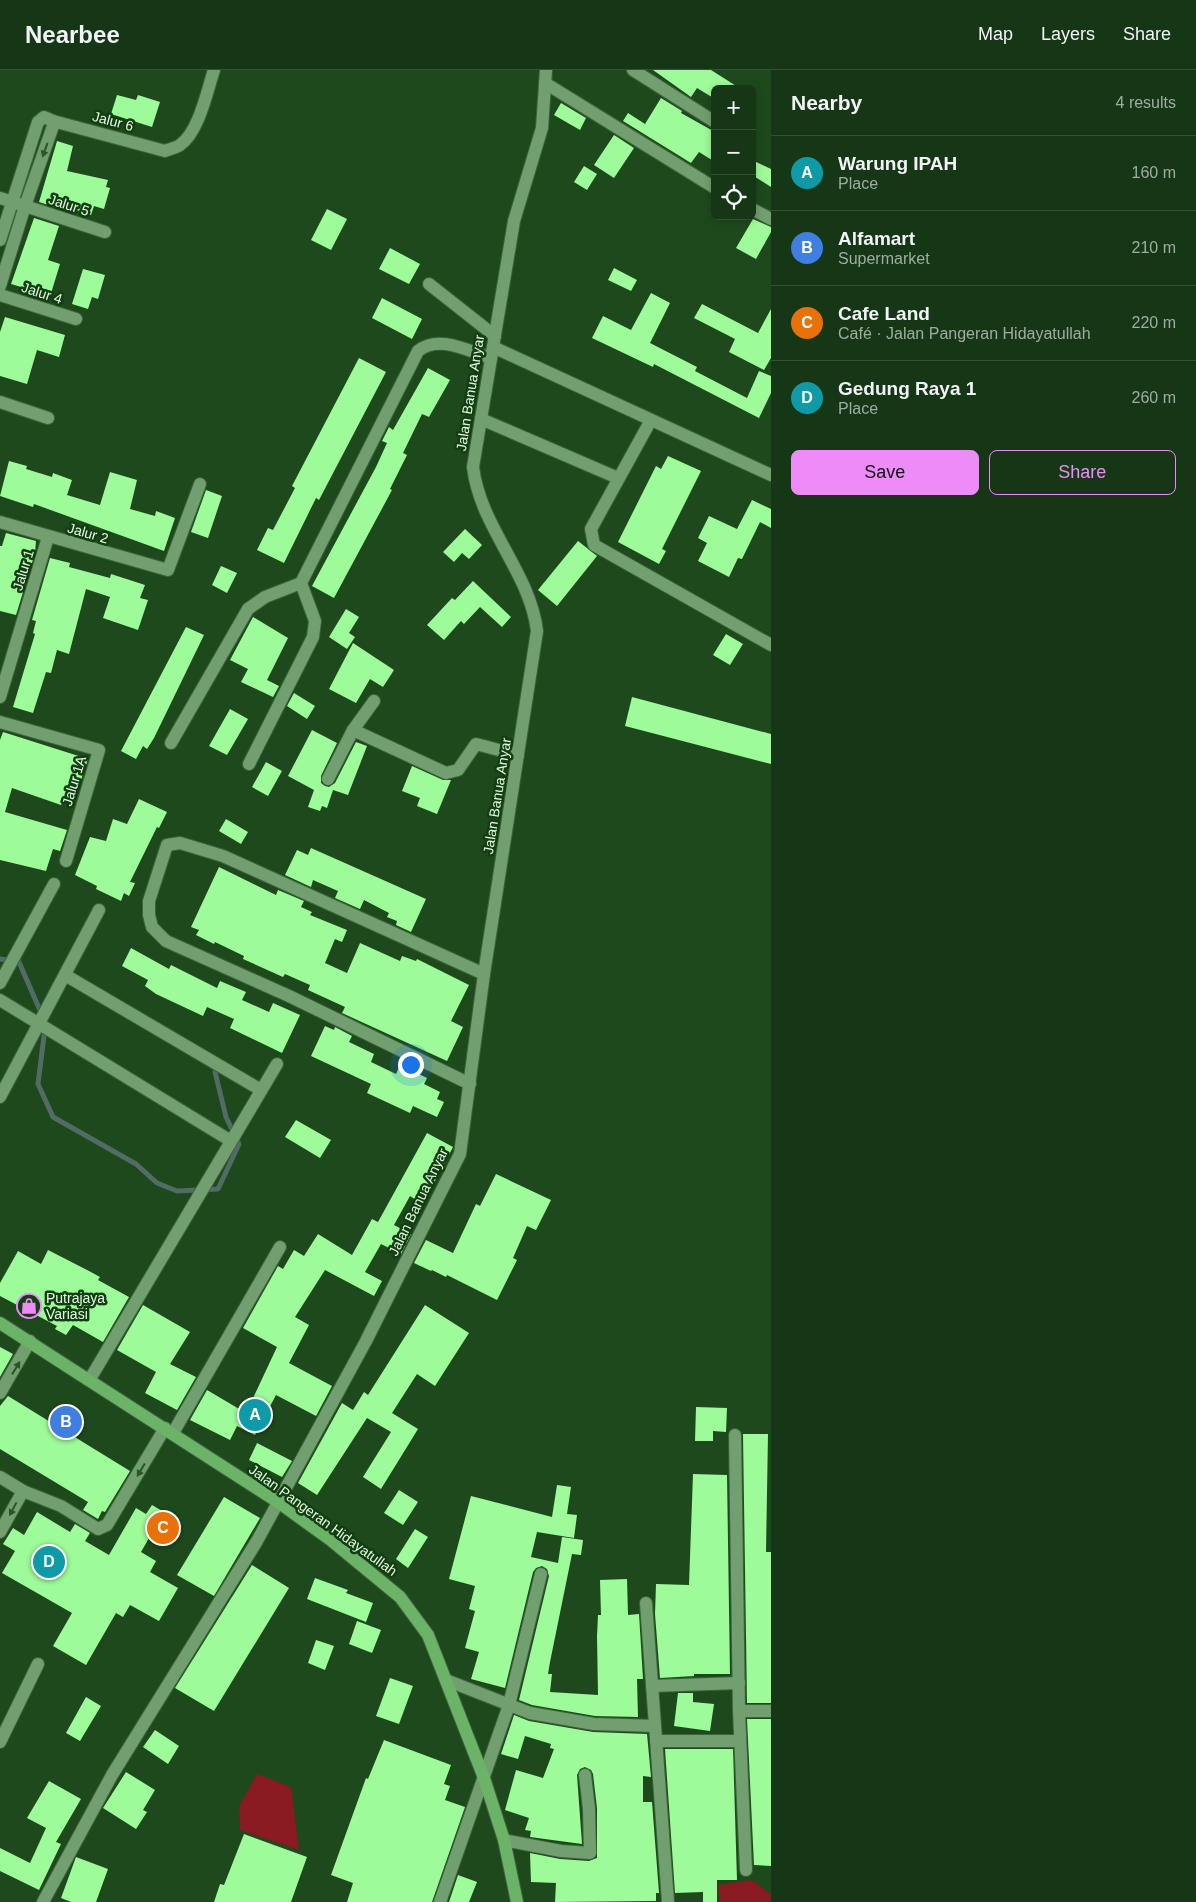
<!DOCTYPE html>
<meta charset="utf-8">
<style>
:root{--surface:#163716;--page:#234223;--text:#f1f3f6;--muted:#9eaca1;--line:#355135;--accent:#ed8cf9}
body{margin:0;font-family:Arial,sans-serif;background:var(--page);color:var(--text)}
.controls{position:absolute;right:15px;top:15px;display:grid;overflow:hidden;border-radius:8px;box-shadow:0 2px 8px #0003}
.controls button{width:45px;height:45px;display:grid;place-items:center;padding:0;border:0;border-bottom:1px solid var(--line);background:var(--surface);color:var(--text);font:25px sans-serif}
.you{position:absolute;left:410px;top:994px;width:18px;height:18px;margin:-12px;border:4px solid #fff;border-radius:50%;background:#1a73e8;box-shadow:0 0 0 8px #1a73e833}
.badge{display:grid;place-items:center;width:32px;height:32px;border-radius:50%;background:var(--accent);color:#fff;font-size:16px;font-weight:700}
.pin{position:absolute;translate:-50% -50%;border:2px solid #fff;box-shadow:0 1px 5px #0006}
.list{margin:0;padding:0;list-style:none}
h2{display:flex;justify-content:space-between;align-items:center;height:65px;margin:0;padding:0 20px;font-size:21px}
h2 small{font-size:16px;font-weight:400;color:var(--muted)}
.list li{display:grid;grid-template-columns:32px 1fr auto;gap:15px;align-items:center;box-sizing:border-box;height:75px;padding:0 20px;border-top:1px solid var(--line)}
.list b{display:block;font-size:19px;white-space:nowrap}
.list p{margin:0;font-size:16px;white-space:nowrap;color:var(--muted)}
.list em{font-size:16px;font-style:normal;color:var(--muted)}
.actions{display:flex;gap:10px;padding:15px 20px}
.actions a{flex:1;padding:11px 0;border:1px solid var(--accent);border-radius:8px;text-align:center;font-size:18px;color:var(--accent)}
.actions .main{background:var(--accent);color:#111}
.icon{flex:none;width:28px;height:28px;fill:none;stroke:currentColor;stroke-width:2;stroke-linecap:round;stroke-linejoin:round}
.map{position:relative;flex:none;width:771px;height:1832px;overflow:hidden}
header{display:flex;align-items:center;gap:30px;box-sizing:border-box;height:70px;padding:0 25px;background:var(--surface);border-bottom:1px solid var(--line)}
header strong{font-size:24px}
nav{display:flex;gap:28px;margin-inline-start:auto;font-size:18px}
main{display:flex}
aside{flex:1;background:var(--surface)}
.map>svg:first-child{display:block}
.green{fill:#8a1a22}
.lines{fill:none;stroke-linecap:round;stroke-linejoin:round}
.stream{stroke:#526b65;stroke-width:5}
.building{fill:#9efb99}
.minor-casing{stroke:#3c643c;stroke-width:14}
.major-casing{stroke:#3c643c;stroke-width:14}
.minor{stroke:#729f6f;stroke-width:12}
.major{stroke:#6ab367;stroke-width:12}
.oneway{fill:#2b5629}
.labels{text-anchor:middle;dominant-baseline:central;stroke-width:5;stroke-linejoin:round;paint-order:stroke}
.street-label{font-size:14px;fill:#e2fae0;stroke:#133e12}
.poi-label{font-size:14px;fill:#e2fae0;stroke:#133e12;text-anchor:start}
</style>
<header>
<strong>Nearbee</strong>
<nav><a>Map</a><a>Layers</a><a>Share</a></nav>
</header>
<main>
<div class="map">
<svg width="771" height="1832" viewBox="0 0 771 1832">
<rect width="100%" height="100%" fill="#1e491d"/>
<g class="green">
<path d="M257,1704l34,13 8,63 -59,-20 -1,-24z"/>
<path d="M752,1810l19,15v7h-51l-2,-17z"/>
</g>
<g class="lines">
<g class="stream">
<path d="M0,889l19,3 23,53"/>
<path d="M45,958l-7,56 15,33 83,47 21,19 20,8 41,-2 21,-45 -13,-27 -11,-45"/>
</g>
</g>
<g class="building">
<path d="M653,0h58l30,19h-26v10l-18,-11 -6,9z"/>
<path d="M117,25l19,5 2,-5 22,7 -8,25 -41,-13z"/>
<path d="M661,28l21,13 -1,2 34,19v30l-16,-10 -8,11 -68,-42 5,-8 17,11z"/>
<path d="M561,33l25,15 -6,12 -26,-15z"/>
<path d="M614,65l20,13 -20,30 -20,-13z"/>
<path d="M57,71l16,5 -6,25 41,9 -2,7 4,1 -6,21 -10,-3 -3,9 -26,-9 -1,4 -25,-8z"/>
<path d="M752,90l19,9v18l-19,-12z"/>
<path d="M584,96l13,8 -10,16 -13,-8z"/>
<path d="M327,139l20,10 -16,31 -20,-10z"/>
<path d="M34,148l25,8 -11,34 12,4 -11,36 -20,-6 2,-4 -20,-6z"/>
<path d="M753,149l18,8v5l-15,27 -20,-11z"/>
<path d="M390,178l30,16 -11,20 -30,-15z"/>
<path d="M614,198l23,12 -6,11 -23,-11z"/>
<path d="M83,199l22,6 -7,24 -6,-2 -4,12 -16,-5z"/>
<path d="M651,223l19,10 -20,40 47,24 -2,4 52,27 12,-27 12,5v17l-12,25 -105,-54 -1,3 -61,-29 11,-22 28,14z"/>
<path d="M382,228l40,21 -10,20 -40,-21z"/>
<path d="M702,234l56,29 13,-24v49l-7,12 -35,-18 6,-13 -41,-21z"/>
<path d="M5,247l60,18 -6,22 -22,-7 -10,34 -27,-8v-44z"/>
<path d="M359,288l27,14 -67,128 -3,-2 -32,65 -27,-13 11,-22 5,2 22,-42 -3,-2z"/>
<path d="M428,298l22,12 -21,37 -7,-3 -19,39 4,2 -17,34 2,1 -58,108 -22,-12 64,-119 11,-24 -5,-2 7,-14 4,3z"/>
<path d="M668,386l33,15 -39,78 4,2 -7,13 -41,-22 38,-76 5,3z"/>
<path d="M9,391l18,5 -1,3 26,8 1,-4 19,7 -5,15 33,10 10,-33 27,8 -7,29 25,7 1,-5 19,7 -11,33 -130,-47 -1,3 -33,-11z"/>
<path d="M206,420l16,6 -14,42 -17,-6z"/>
<path d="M752,430l19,9v19l-11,-6 -18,37 -4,-1 -9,19 -31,-16 9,-18 -9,-5 11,-22 28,13z"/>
<path d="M465,459l17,16 -13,14 -7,-6 -8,9 -11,-10z"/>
<path d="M6,463l30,8 -1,12 -19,62 -16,-4v-65h2z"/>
<path d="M578,471l19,15 -40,50 -19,-16z"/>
<path d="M50,488l20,5 -1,4 41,11 1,-4 34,11 -5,13 8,2 -10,30 -35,-12 7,-21 -24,-8 -17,65 -12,-4 -6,23 -5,-1 -13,41 -20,-6 22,-73 -2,-1 3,-12 -4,-1z"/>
<path d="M221,496l16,7 -10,20 -15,-8z"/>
<path d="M473,511l38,36 -9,10 -22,-20 -16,17 -3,-3 -17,19 -17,-15 25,-27 3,2z"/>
<path d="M346,539l13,8 -10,16 6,4 -8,12 -18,-12z"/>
<path d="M253,547l35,21 -21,42 12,6 -6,11 -32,-15 7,-13 -18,-9z"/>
<path d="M186,557l18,8 -50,103 -7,11 -4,-3 -7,13 -15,-8z"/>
<path d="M726,564l17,10 -13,21 -17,-10z"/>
<path d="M353,573l41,27 -11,17 -13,-8 -14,24 -27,-14z"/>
<path d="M294,623l21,13 -8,13 -20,-13z"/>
<path d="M632,627l139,37v30l-146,-38z"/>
<path d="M230,639l18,10 -21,36 -18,-9z"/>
<path d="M312,660l25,13 -16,33v7l4,3 4,1 6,-4 21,-41 11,4 -19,49 -15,-5 -6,18 -5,-2 -2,5 -12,-4 6,-17 -26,-14z"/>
<path d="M3,662l85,27 -15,45 -9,-4 -3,5 -49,-17 -7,24 62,18 -7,21 -7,-2 -7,22 -46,-11v-120z"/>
<path d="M266,692l16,9 -14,25 -16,-9z"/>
<path d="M412,696l31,14h8l-14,34 -20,-8 3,-8 -18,-7z"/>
<path d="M139,729l28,13 -8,16 -2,-1 -27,55 5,1 -6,13 -5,-3 -3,8 -25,-12 1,-3 -22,-11 15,-38 16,4 7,-22 14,5z"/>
<path d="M226,749l22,13 -7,12 -22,-13z"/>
<path d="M311,778l115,51 -15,33 -15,-7 1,-4 -10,-4 2,-4 -25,-13 -4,9 -25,-11 3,-7 -25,-11 -2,7 -26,-12 12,-25 11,5z"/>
<path d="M219,797l57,28 2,-5 26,11 -3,6 11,5 -2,3 37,15 -5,12 -7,-3 -10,24 22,10 13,-30 40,18 2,-5 14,5 1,-2 52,26 -18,36 12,6 -16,34 -105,-48 3,-6 -37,-17 2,-5 -25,-11 -2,3 -40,-18 1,-3 -29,-14 -1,2 -18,-9 3,-5 -8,-3z"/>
<path d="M131,878l38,21 2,-4 46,23 3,-7 26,11 -4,8 27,12 4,-9 27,12 -18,38 -52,-25 4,-9 -27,-12 -4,9 -47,-22 -11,-8 3,-6 -26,-14z"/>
<path d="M325,956l9,4 1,-3 17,9 -3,6 25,12 -3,8 25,12 4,-9 27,13 -3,6 16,8 -3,7 7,3 -7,15 -24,-11 -3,7 -43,-20 4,-9 -60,-28z"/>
<path d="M296,1050l35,20 -11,18 -35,-21z"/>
<path d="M427,1063l26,14 -1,2 -23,43 -7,-4 -6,12 -6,-4 -16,29 17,9 -10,20 -20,-10 -16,28 17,9 -8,15 -49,-26 -30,47 14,8 -20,38 43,23 -16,30 -40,-21 -21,40 -18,-9 -7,14 -40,-20 17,-30 39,23 31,-66 -34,-19 35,-62 5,3 11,-19 10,6 14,-22 34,21 20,-36 6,3z"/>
<path d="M496,1104l55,26 -15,30 -9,-4 -14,32 4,2 -20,40 -50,-25 -1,2 -14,-7 -1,1 -17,-8 12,-23 27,13 23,-49 4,2z"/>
<path d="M48,1180l41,21 11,6 -2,3 31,17 -26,45 -30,-17 -7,10 -11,-6 2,-3 -57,-30v-13l18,-32 23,13z"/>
<path d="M143,1235l47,27 -20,32 26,13 -19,33 -32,-17 11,-21 -39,-22z"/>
<path d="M425,1235l44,28 -34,53 -18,-12 -25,39 26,16 -37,60 -18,-12 28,-45 -24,-14 -50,77 -19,-12 44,-80 11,7 11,-18 4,3z"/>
<path d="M0,1277l13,7 -13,23z"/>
<path d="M8,1326l122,75 -25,41 -3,-1 -4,8 -15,-9 5,-8 -88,-53v-43z"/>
<path d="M696,1337l31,1 -1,24 -13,-1v10h-18z"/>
<path d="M743,1364h25l-2,118h5v151h-24z"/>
<path d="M257,1373l35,18 -10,16 -33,-17z"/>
<path d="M693,1404l34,1 3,199h-36v2l-34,2 -5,-64 1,-30 33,1z"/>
<path d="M557,1415l14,2 -4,27 10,1 -3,23 -37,-6 -6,25 27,6 4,-26 21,3 -2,15 -9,-1 -22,108 -2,12h4l-2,18 48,3 -1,-59 1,-21h3l-1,-35 27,-1 1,36 11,-1 4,65h-6l1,38 -43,-1 -63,-11 -13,-5 30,-124 -2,-7 -5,-3 -6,2 -3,4 -28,116 -34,-9 8,-27 -14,-4 10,-37 -6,-2 6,-23 -26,-7 22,-83 81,21z"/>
<path d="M399,1420l19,12 -15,23 -19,-12z"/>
<path d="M224,1427l36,21 -46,78 -37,-21z"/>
<path d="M152,1435l12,7 -23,40 15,9 -6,11 28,16 -19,33 -29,-16 -7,12 -7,-4 -30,52 -33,-19 19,-33 -70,-40 13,-22 -12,-7 10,-16 11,7 13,-23 33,20 5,-8 15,9 -5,8 24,14 27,-47 10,6z"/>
<path d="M415,1459l13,8 -20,31 -12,-9z"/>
<path d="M252,1495l37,23 -75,123 -39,-23z"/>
<path d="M315,1508l33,12 -2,3 27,10 -7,19 -59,-23z"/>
<path d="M357,1551l24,9 -9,23 -23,-9z"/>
<path d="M316,1570l18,6 -9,24 -17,-7z"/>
<path d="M390,1608l23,8 -14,38 -23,-8z"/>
<path d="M678,1623h15v9l21,2 -4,27 -36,-5z"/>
<path d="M86,1627l15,9 -21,35 -14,-8z"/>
<path d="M514,1645l15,6 64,11 54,2 4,43 -8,-1v26h9l7,91h-3v8l-101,1 1,-19 -25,-1 -1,-29 30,6 29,2 8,-3v-50l-4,-34 -2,-4 -6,-3 -5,2 -3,6 5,69 -52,-7 1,-6 -6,-1 4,-12 -24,-8 11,-40 27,8 11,-29 -4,-1 1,-4 -26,-8 -7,23 -17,-5z"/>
<path d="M747,1649h24v147l-17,-1z"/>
<path d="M155,1660l24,16 -11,18 -25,-17z"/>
<path d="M384,1670l67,25 -7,19 6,2 -5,14 20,7 -33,95h-85l6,-19 -22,-8 35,-97 2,1z"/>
<path d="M665,1679h68l4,131h-20v22h-14v-10l-28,1z"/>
<path d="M126,1702l29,18 -12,20 4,2 -11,17 -33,-21z"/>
<path d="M49,1711l32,18 -25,43 5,2 -22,46 -39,-19v-23l30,15 16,-35 -19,-10z"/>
<path d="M244,1764l63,23 -16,45h-77l6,-18 4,1z"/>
<path d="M76,1787l32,12 -12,33h-25l-10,-4z"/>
<path d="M458,1805l19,7 -8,20h-20z"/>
</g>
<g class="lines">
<defs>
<g id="minor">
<path d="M633,0l82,52"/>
<path d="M545,13l170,105"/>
<path d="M53,51l112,30c4,-2 11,-3 15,-6 19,-13 27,-54 34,-75"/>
<path d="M0,128l105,34"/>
<path d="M752,139l19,10"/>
<path d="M0,170l38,-118 6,-5 9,4v5l-28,80 -25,80"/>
<path d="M429,214l66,52"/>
<path d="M0,225l76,24"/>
<path d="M493,277l278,128"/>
<path d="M0,332l48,16"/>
<path d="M481,349l137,59"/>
<path d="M651,350l-60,109 3,16 177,100"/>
<path d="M0,452l168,48 32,-86"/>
<path d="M0,627l48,-160"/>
<path d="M0,652l99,28 -33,111"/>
<path d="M353,660l93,43 12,-3 18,-26 42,11"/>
<path d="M171,673l77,-134 17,-12 36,-14 117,-232c21,-17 50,0 73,7"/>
<path d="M249,694l64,-127 2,-16 -14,-38"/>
<path d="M328,709l25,-49 21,-29"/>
<path d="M65,905l196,115"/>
<path d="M0,913l54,-99"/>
<path d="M0,930l231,141"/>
<path d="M470,1014l-181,-88 -123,-55 -14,-14 -3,-12v-14l18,-56 13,-2 43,13 261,118"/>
<path d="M0,1027l99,-187"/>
<path d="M90,1309l187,-315"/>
<path d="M0,1323l30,-52"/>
<path d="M173,1363l107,-186"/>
<path d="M735,1365l4,276 7,159"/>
<path d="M0,1407l23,14"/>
<path d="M0,1462l23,-41 38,15 37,23 9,-4 58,-97"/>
<path d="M646,1533l22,299"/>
<path d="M446,1610l84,33 64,11 61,2"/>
<path d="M652,1616l87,-3"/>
<path d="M739,1641h32"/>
<path d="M656,1671h84"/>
<path d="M0,1672l38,-78"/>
<path d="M504,1770l57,11 29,2 -1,-44 -4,-34"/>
<path d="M43,1832l69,-127 145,-234 109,-200 94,-187 24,-180 53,-343c-7,-59 -57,-104 -64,-164l41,-246 28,-93 4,-58"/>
<path d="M440,1832l69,-197 32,-131"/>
</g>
<path id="major" d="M0,1253l278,179 54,39 68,56 28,38 56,143 20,62 13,62"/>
</defs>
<use href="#minor" class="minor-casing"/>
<use href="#major" class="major-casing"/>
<use href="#minor" class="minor"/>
<use href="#major" class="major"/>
</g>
<defs><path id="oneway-solid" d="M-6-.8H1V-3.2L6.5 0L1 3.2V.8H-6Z" transform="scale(1.25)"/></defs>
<g class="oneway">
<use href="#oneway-solid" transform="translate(45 80) rotate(110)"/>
<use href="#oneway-solid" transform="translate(16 1298) rotate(-58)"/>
<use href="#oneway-solid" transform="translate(141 1400) rotate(121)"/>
<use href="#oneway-solid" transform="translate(13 1439) rotate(118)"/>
</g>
<defs>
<symbol id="shop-ring" viewBox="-11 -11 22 22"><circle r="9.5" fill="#133e12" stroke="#ed8cf9" stroke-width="1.5"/><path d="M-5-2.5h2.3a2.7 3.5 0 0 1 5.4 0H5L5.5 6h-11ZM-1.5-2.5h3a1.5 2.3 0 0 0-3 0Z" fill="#ed8cf9"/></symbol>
</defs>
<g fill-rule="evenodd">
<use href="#shop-ring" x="15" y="1222" width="28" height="28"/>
</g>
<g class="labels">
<g class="street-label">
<text transform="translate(113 51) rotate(15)">Jalur 6</text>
<text transform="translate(69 135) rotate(18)">Jalur 5</text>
<text transform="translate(42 223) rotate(18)">Jalur 4</text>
<text transform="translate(470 323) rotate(-81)">Jalan Banua Anyar</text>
<text transform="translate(88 463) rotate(16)">Jalur 2</text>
<text transform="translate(23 500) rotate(-73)">Jalur 1</text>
<text transform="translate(74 711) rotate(-73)">Jalur 1A</text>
<text transform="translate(497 726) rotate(-81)">Jalan Banua Anyar</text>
<text transform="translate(418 1132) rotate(-64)">Jalan Banua Anyar</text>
<text transform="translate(323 1450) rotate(36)">Jalan Pangeran Hidayatullah</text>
</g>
<g class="poi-label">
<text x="46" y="1228">Putrajaya<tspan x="46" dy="16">Variasi</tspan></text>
</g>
</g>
</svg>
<div class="controls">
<button>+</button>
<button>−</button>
<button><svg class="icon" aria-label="locate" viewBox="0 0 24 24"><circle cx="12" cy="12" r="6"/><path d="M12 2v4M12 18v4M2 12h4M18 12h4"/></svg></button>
</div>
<div class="you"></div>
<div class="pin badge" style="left:255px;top:1345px;background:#0f9aa8">A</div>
<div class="pin badge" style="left:66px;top:1352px;background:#3f7fe0">B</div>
<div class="pin badge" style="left:163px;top:1458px;background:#e8710a">C</div>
<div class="pin badge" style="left:49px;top:1492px;background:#0f9aa8">D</div>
</div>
<aside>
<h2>Nearby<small>4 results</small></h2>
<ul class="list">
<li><span class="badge" style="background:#0f9aa8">A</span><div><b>Warung IPAH</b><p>Place</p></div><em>160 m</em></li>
<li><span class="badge" style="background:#3f7fe0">B</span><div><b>Alfamart</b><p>Supermarket</p></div><em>210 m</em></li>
<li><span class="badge" style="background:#e8710a">C</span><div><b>Cafe Land</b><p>Café · Jalan Pangeran Hidayatullah</p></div><em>220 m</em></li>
<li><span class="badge" style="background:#0f9aa8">D</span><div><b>Gedung Raya 1</b><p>Place</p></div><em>260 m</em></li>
</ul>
<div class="actions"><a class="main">Save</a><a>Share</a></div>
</aside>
</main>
